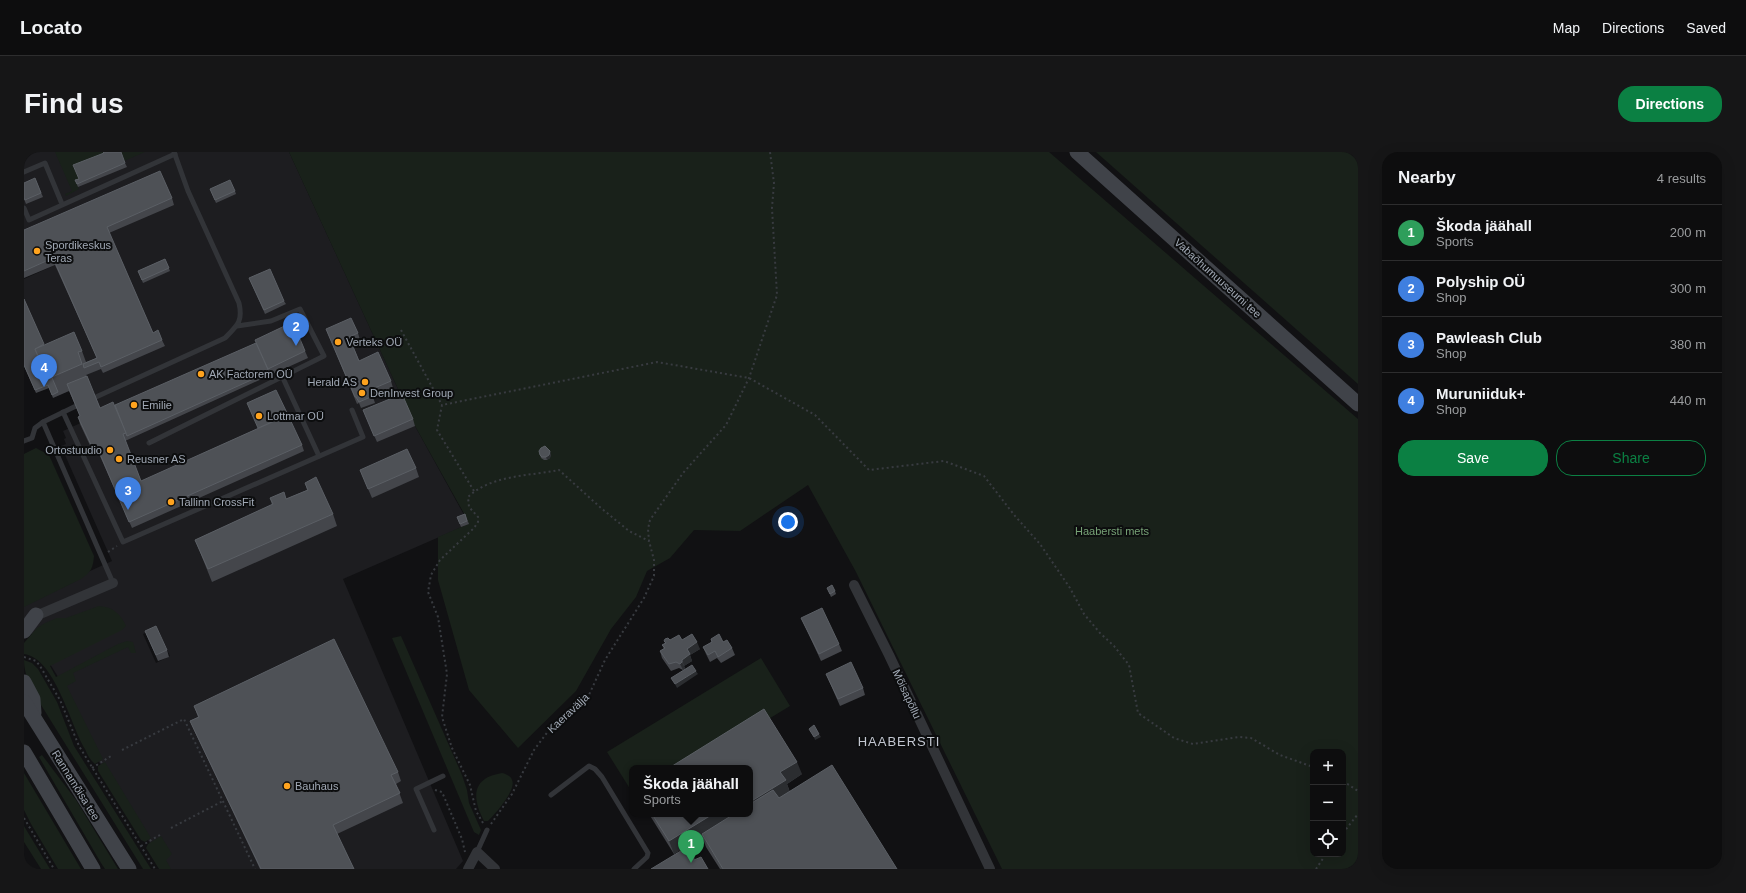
<!DOCTYPE html>
<meta charset="utf-8">
<style>
:root{--surface:#0d0d0e;--page:#161617;--text:#f1f3f6;--muted:#9a9c9e;--line:#2d2d2e;--accent:#0b8043}
body{margin:0;font-family:Helvetica,sans-serif;background:var(--page);color:var(--text)}
.controls{position:absolute;right:12px;bottom:12px;display:grid;overflow:hidden;border-radius:8px;box-shadow:0 4px 16px #0002}
.controls button{width:36px;height:36px;display:grid;place-items:center;padding:0;border:0;border-bottom:1px solid var(--line);background:var(--surface);color:var(--text);font:20px sans-serif}
.you{position:absolute;left:764px;top:370px;width:14px;height:14px;margin:-10px;border:3px solid #fff;border-radius:50%;background:#1a73e8;box-shadow:0 0 0 6px #1a73e833}
.badge{display:grid;place-items:center;width:26px;height:26px;border-radius:50%;background:var(--accent);color:#fff;font-size:13px;font-weight:700}
.pin{position:absolute;translate:-50% -33px;filter:drop-shadow(0 1px 2px #0008)}
.pin::after{content:'';position:absolute;top:21px;width:14px;height:12px;background:inherit;clip-path:polygon(0 0,100% 0,50% 100%)}
.popup{position:absolute;left:605px;top:613px;width:124px;height:52px;box-sizing:border-box;display:grid;place-content:center;border-radius:8px;background:var(--surface);filter:drop-shadow(0 1px 3px #0005);font-size:13px;white-space:nowrap;color:var(--muted)}
.popup b{font-size:15px;color:var(--text)}
.popup::after{content:'';position:absolute;left:50%;top:100%;margin-left:-8px;border:8px solid transparent;border-top-color:var(--surface)}
.list{margin:0;padding:0;list-style:none}
h2{display:flex;justify-content:space-between;align-items:center;height:52px;margin:0;padding:0 16px;font-size:17px}
h2 small{font-size:13px;font-weight:400;color:var(--muted)}
.list li{display:grid;grid-template-columns:26px 1fr auto;gap:12px;align-items:center;box-sizing:border-box;height:56px;padding:0 16px;border-top:1px solid var(--line)}
.list b{display:block;font-size:15px;white-space:nowrap}
.list p{margin:0;font-size:13px;white-space:nowrap;color:var(--muted)}
.list em{font-size:13px;font-style:normal;color:var(--muted)}
.actions{display:flex;gap:8px;padding:12px 16px}
.actions a{flex:1;padding:9px 0;border:1px solid var(--accent);border-radius:16px;text-align:center;font-size:14px;color:var(--accent)}
.actions .main{background:var(--accent);color:#fff}
.icon{flex:none;width:22px;height:22px;fill:none;stroke:currentColor;stroke-width:2;stroke-linecap:round;stroke-linejoin:round}
.map{position:relative;flex:none;width:1334px;height:717px;overflow:hidden;border-radius:16px}
header{display:flex;align-items:center;gap:24px;box-sizing:border-box;height:56px;padding:0 20px;background:var(--surface);border-bottom:1px solid var(--line)}
header strong{font-size:19px}
nav{display:flex;gap:22px;margin-inline-start:auto;font-size:14px}
.intro{display:flex;align-items:center;justify-content:space-between;box-sizing:border-box;height:96px;padding:0 24px}
h1{margin:0;font-size:28px}
.button{padding:10px 18px;border-radius:16px;background:var(--accent);color:#fff;font-size:14px;font-weight:700}
main{display:flex;gap:24px;padding:0 24px}
aside{flex:1;background:var(--surface);border-radius:16px;box-shadow:0 4px 16px #0002}
.map>svg:first-child{display:block}
.built{fill:#1d1d20;fill-rule:evenodd}
.green{fill:#19211a;fill-rule:evenodd}
.lines{fill:none;stroke-linecap:round;stroke-linejoin:round}
.path{stroke:#383b40;stroke-width:2;stroke-dasharray:2 3;stroke-linecap:butt}
.lane{stroke:#323438;stroke-width:5}
.street{stroke:#323438;stroke-width:10}
.secondary{stroke:#404349;stroke-width:15}
.wall{fill:#44464b}
.shaded-wall{fill:#2b2d30}
.building{fill:#4e5156;stroke:#5b5f65}
.poi-dot{fill:#ffa31e;stroke:#0c0d0e;stroke-width:1.5}
.labels{text-anchor:middle;dominant-baseline:central;stroke-width:4;stroke-linejoin:round;paint-order:stroke}
.poi-label{font-size:11px;fill:#a1a9b5;stroke:#0c0d0e;text-anchor:start}
.street-label{font-size:11px;fill:#a1a9b5;stroke:#0c0d0e}
.park-label{font-size:11px;fill:#77a276;stroke:#0c0d0e}
.quarter-label{font-size:13px;letter-spacing:1px;fill:#c3c7d1;stroke:#0c0d0e}
</style>
<header>
<strong>Locato</strong>
<nav><a>Map</a><a>Directions</a><a>Saved</a></nav>
</header>
<div class="intro"><h1>Find us</h1><a class="button">Directions</a></div>
<main>
<div class="map">
<svg width="1334" height="717" viewBox="0 0 1334 717">
<rect width="100%" height="100%" fill="#111113"/>
<path class="built" d="M0,0h265l126,274 54,98 -126,55 120,282 -7,8h-290l-72,-115 -34,-74 -36,-58v-21l88,-40 -51,-115 5,-2 -2,-5 2,-1 -3,-7 20,-9 -14,-31 -10,4 -8,-18 -27,-78v-20l31,-14 -31,-27zM133,476l13,28 -14,7 -13,-29z"/>
<g class="green">
<path d="M31,0h48l2,4 -28,27 2,6 -13,7 -1,-2 7,-3z"/>
<path d="M96,0h25l-21,9z"/>
<path d="M265,0h760l309,267v450h-356l-146,-297 -48,-87 -68,46 -46,-1 -24,28 -23,13 -11,26 -25,32 -35,62 -58,57 -49,-58 -31,-110v-43l30,-13 -2,-7 -51,-91zM1289,600h30v102h-30z"/>
<path d="M1072,0h262v232z"/>
<path d="M12,296l13,7 45,101c-1,12 -3,16 -13,23l-57,28v-153z"/>
<path d="M75,454c14,1 22,8 27,20l-4,4 -72,36 6,11 62,-33 9,-3 6,1 3,11h-5l-3,-6 -55,26 3,8 -9,5 36,73 -8,5c-5,-4 -8,-10 -10,-15 -15,-25 -30,-91 -61,-95v-11l13,-15 8,-5 12,-5h9z"/>
<path d="M377,484l61,139 5,15 2,13 12,27 -2,5 -5,-3 -82,-194z"/>
<path d="M737,506l29,48 -102,62h-56v24l-25,-40z"/>
<path d="M0,508l8,3 6,6 19,33 17,44 77,123h-8l-105,-169c-7,-14 -14,-24 -14,-40z"/>
<path d="M18,603l34,45 42,69h-13l-4,-6 -62,-106z"/>
<path d="M81,610l46,76 -6,4 -4,-2 -43,-69v-5z"/>
<path d="M0,621l57,96h-23l-27,-45 -7,-14z"/>
<path d="M478,621c4,1 9,3 10,7 5,10 -18,35 -24,41h-4c-12,-23 -13,-43 18,-48z"/>
<path d="M0,674l26,43h-9l-17,-27z"/>
<path d="M137,684l11,18 -6,6 5,9h-12l-13,-21 2,-4z"/>
</g>
<g class="lines">
<g class="path">
<path d="M377,178l41,75"/>
<path d="M450,339l-37,-61 5,-25 215,-43 92,16 66,37 54,55 75,-9 40,15 31,40 25,28 30,44 14,26 16,19 14,13 15,19 9,48 36,25 19,6 46,-7 12,1 29,17 33,12"/>
<path d="M84,400l9,-6"/>
<path d="M0,505l12,4 4,5 20,34 19,46 76,123"/>
<path d="M98,598l62,-31 71,150"/>
<path d="M68,616l19,-12"/>
<path d="M1319,629l15,10"/>
<path d="M411,638l7,2 20,47 3,13"/>
<path d="M0,666l30,51"/>
<path d="M459,671l-7,-12 -6,-26 -18,-37 -10,-31 5,-43 -9,-57 -10,-25 3,-17 9,-15 34,-32 4,-6v-5l-9,-10 -1,-10c23,-22 61,-21 91,-27l42,38 28,23 20,10"/>
<path d="M467,672l21,-30 22,-44 15,-20 19,-17 20,-16 17,-37 39,-62 10,-22v-16l-5,-19 -1,-12 2,-9 33,-47 43,-48 23,-47 28,-83 -5,-87 2,-25 -4,-31"/>
<path d="M147,676l52,-27"/>
<path d="M1319,681l15,-19"/>
<path d="M117,694l19,-11"/>
<path d="M1292,717l10,-15"/>
</g>
<g class="lane">
<path d="M0,20l21,-9 17,41"/>
<path d="M0,56l5,12 146,-66"/>
<path d="M258,224l37,80"/>
<path d="M72,245l129,-59c13,-13 18,-17 14,-35l-51,-112 -14,-39"/>
<path d="M39,260l60,130 240,-105 -11,-27"/>
<path d="M19,270l70,161"/>
<path d="M0,289l8,-3 3,-10 8,-6 33,-16"/>
<path d="M125,291l175,-87 -24,-47 -29,12 -34,5"/>
<path d="M527,643l38,-29 6,3 7,8 46,76 -1,4 -13,12"/>
<path d="M410,678l-18,-41 27,-13"/>
<path d="M453,700l10,-22"/>
</g>
<g class="street">
<path d="M830,433l35,70 101,214"/>
<path d="M7,466l82,-35"/>
<path d="M444,717l9,-17 18,17"/>
</g>
<g class="secondary">
<path d="M1053,0l281,252"/>
<path d="M0,479l12,-16"/>
<path d="M0,530l9,17 1,14"/>
<path d="M0,550l105,167"/>
<path d="M0,600l69,117"/>
</g>
</g>
<g class="wall">
<path d="M101,11l2,4 -49,20 -3,-7z"/>
<path d="M11,26l8,19 -17,7 -2,-5z"/>
<path d="M186,37l25,2 1,3 -20,9z"/>
<path d="M148,46l2,7 -65,28 44,100 9,7 3,6 -62,27 -2,-4 -15,6 14,33 15,-3 190,-54 3,7 -183,83 16,40 161,-36 2,6 -172,77 -33,-74 -4,2 -15,-32 -2,-7 2,-1 -11,-25 -16,7 -4,-10 -13,5 -12,-27v-67l20,46 38,6 4,11 11,-4 -42,-93 -31,13v-48z"/>
<path d="M141,107l5,12 -27,12 -5,-12z"/>
<path d="M225,126l35,23 2,3 -21,10z"/>
<path d="M302,177l32,4 2,7 -8,3 7,18 32,20 2,7 -20,9 2,6 -14,5 -2,-5 -2,1z"/>
<path d="M339,258l50,9 2,7 -38,16z"/>
<path d="M527,302l-1,4 -3,2h-3l-3,-2 -1,-3z"/>
<path d="M392,316l3,9 -47,21 -12,-28z"/>
<path d="M281,331l28,31 4,12 -125,56 -12,-30 -5,-12 77,-35 -2,-7 16,1 21,-9z"/>
<path d="M441,362l4,10 -8,3 -4,-10z"/>
<path d="M803,436l8,3 1,3 -5,3z"/>
<path d="M777,466l38,26 3,7 -21,10 -17,-37z"/>
<path d="M121,479l22,19 2,7 -11,4z"/>
<path d="M687,487l12,3 9,6 3,7 -14,8 -4,-5 -7,4 -4,-8 -3,-7 9,-5z"/>
<path d="M646,488h12l18,9 -10,6 2,6 -8,5 1,2 -2,2 -4,-2 -8,3 -9,-13 -2,-7 4,-2 -2,-4 3,-2 -1,-2z"/>
<path d="M802,522l37,14 2,7 -25,11z"/>
<path d="M170,554l204,66 3,9 -5,3 7,19 -66,31 17,35h-94l-66,-139 -4,-9 8,-4z"/>
<path d="M726,616l52,6 -15,10 3,8 107,77h-177l-14,-22 -4,-11 -28,18 -25,-40h101z"/>
</g>
<g class="shaded-wall">
<path d="M526,299l1,3 -1,4 -3,2 -1,-3z"/>
<path d="M673,490l3,7 -10,6 2,6 -8,5 -2,-6 5,-11z"/>
<path d="M658,510l3,6 -2,2 -3,-6z"/>
<path d="M672,519l2,3 -21,14 -2,-4z"/>
<path d="M795,582l2,3 -6,3 -1,-3z"/>
<path d="M773,610l5,12 -15,10 3,9 -35,22 -5,-13 30,-30z"/>
<path d="M689,662h25l-36,20v2l-28,18 -5,-13z"/>
<path d="M670,703l4,12 -6,-11z"/>
</g>
<g class="building">
<path d="M79,0h18l4,11 -48,21 -2,-4 4,-1 -6,-14 31,-12z"/>
<path d="M136,19l12,27 -65,29 46,106 5,-3 4,10 -61,27 -2,-5 -15,6 -1,-4 14,-6 -44,-100 -29,13v-41z"/>
<path d="M11,26l6,15 -16,7 -1,-2v-15z"/>
<path d="M206,28l5,11 -20,9 -5,-11z"/>
<path d="M141,107l4,9 -27,12 -4,-9z"/>
<path d="M246,117l14,32 -20,9 -15,-32z"/>
<path d="M0,147l20,45 -9,5 10,26 5,-2 8,19 -6,3 -4,-10 -13,5 -11,-25z"/>
<path d="M327,166l7,15 -9,4 10,24 19,-9 13,29 -21,9 3,6 -14,6 -3,-5h-1l-29,-68z"/>
<path d="M269,170l12,29 -37,18 -13,-29z"/>
<path d="M50,180l8,19 -4,1 4,12 -30,13 -8,-19 -4,2 -5,-11z"/>
<path d="M232,191l13,29 -142,64 -12,-31z"/>
<path d="M63,224l13,32 13,-6 13,31 -3,1 18,47 147,-66 14,30 -173,77 -32,-75 -4,2 -15,-32 2,-1 -13,-32z"/>
<path d="M252,238l12,25 -30,13 -11,-25z"/>
<path d="M378,242l11,25 -39,17 -11,-26z"/>
<path d="M521,294l5,5 -1,4 -3,2h-4l-2,-2 -1,-4 2,-3z"/>
<path d="M383,297l9,19 -48,21 -8,-19z"/>
<path d="M292,325l17,37 -125,55 -13,-29 78,-36 -3,-6 14,-6 2,7 22,-9 -3,-7z"/>
<path d="M441,362l2,7 -7,3 -3,-7z"/>
<path d="M808,433l3,6 -5,3 -3,-6z"/>
<path d="M798,456l17,36 -20,10 -18,-36z"/>
<path d="M132,474l11,24 -11,5 -11,-24z"/>
<path d="M668,482l5,8 -10,7 3,5 -8,6v2l-2,2 -4,-2 -7,2 -9,-13 5,-3 -3,-3 4,-2 -2,-2 1,-2 3,-1 2,2 9,-5 3,5z"/>
<path d="M695,482l4,8 4,-2 5,8 -14,9 -3,-6 -7,4 -5,-8 9,-5 -1,-3z"/>
<path d="M310,487l64,133 -7,3 9,18 -67,32 21,44h-93l-71,-148 9,-4 -5,-11z"/>
<path d="M827,510l12,26 -25,11 -12,-25z"/>
<path d="M668,513l4,6 -21,13 -4,-6z"/>
<path d="M740,557l33,53 -17,10 6,8 -36,22v-34h-81z"/>
<path d="M790,573l5,9 -5,3 -5,-8z"/>
<path d="M808,613l65,104h-174l-21,-35 32,-20h16v-10l23,-14 6,8z"/>
<path d="M628,662h61l-44,27z"/>
<path d="M665,694l5,9 -2,1 2,4 7,-3 7,12h-57z"/>
</g>
<g class="poi-dot">
<circle cx="13" cy="99" r="4"/>
<circle cx="314" cy="190" r="4"/>
<circle cx="177" cy="222" r="4"/>
<circle cx="341" cy="230" r="4"/>
<circle cx="338" cy="241" r="4"/>
<circle cx="110" cy="253" r="4"/>
<circle cx="235" cy="264" r="4"/>
<circle cx="86" cy="298" r="4"/>
<circle cx="95" cy="307" r="4"/>
<circle cx="147" cy="350" r="4"/>
<circle cx="263" cy="634" r="4"/>
</g>
<g class="labels">
<g class="poi-label">
<text x="21" y="93">Spordikeskus<tspan x="21" dy="13">Teras</tspan></text>
<text x="322" y="190">Verteks OÜ</text>
<text x="185" y="222">AK Factorem OÜ</text>
<text x="333" y="230" text-anchor="end">Herald AS</text>
<text x="346" y="241">DenInvest Group</text>
<text x="118" y="253">Emilie</text>
<text x="243" y="264">Lottmar OÜ</text>
<text x="78" y="298" text-anchor="end">Ortostuudio</text>
<text x="103" y="307">Reusner AS</text>
<text x="155" y="350">Tallinn CrossFit</text>
<text x="271" y="634">Bauhaus</text>
</g>
<g class="street-label">
<text transform="translate(1194 126) rotate(42)">Vabaõhumuuseumi tee</text>
<text transform="translate(883 542) rotate(65)">Mõisapõllu</text>
<text transform="translate(544 561) rotate(-43)">Kaeravälja</text>
<text transform="translate(52 633) rotate(58)">Rannamõisa tee</text>
</g>
<g class="park-label">
<text x="1088" y="379">Haabersti mets</text>
</g>
<g class="quarter-label">
<text x="875" y="589">HAABERSTI</text>
</g>
</g>
</svg>
<div class="controls">
<button>+</button>
<button>−</button>
<button><svg class="icon" aria-label="locate" viewBox="0 0 24 24"><circle cx="12" cy="12" r="6"/><path d="M12 2v4M12 18v4M2 12h4M18 12h4"/></svg></button>
</div>
<div class="you"></div>
<div class="pin badge" style="left:667px;top:711px;background:#2e9e5b">1</div>
<div class="popup"><b>Škoda jäähall</b>Sports</div>
<div class="pin badge" style="left:272px;top:194px;background:#3f7fe0">2</div>
<div class="pin badge" style="left:104px;top:358px;background:#3f7fe0">3</div>
<div class="pin badge" style="left:20px;top:235px;background:#3f7fe0">4</div>
</div>
<aside>
<h2>Nearby<small>4 results</small></h2>
<ul class="list">
<li><span class="badge" style="background:#2e9e5b">1</span><div><b>Škoda jäähall</b><p>Sports</p></div><em>200 m</em></li>
<li><span class="badge" style="background:#3f7fe0">2</span><div><b>Polyship OÜ</b><p>Shop</p></div><em>300 m</em></li>
<li><span class="badge" style="background:#3f7fe0">3</span><div><b>Pawleash Club</b><p>Shop</p></div><em>380 m</em></li>
<li><span class="badge" style="background:#3f7fe0">4</span><div><b>Muruniiduk+</b><p>Shop</p></div><em>440 m</em></li>
</ul>
<div class="actions"><a class="main">Save</a><a>Share</a></div>
</aside>
</main>
